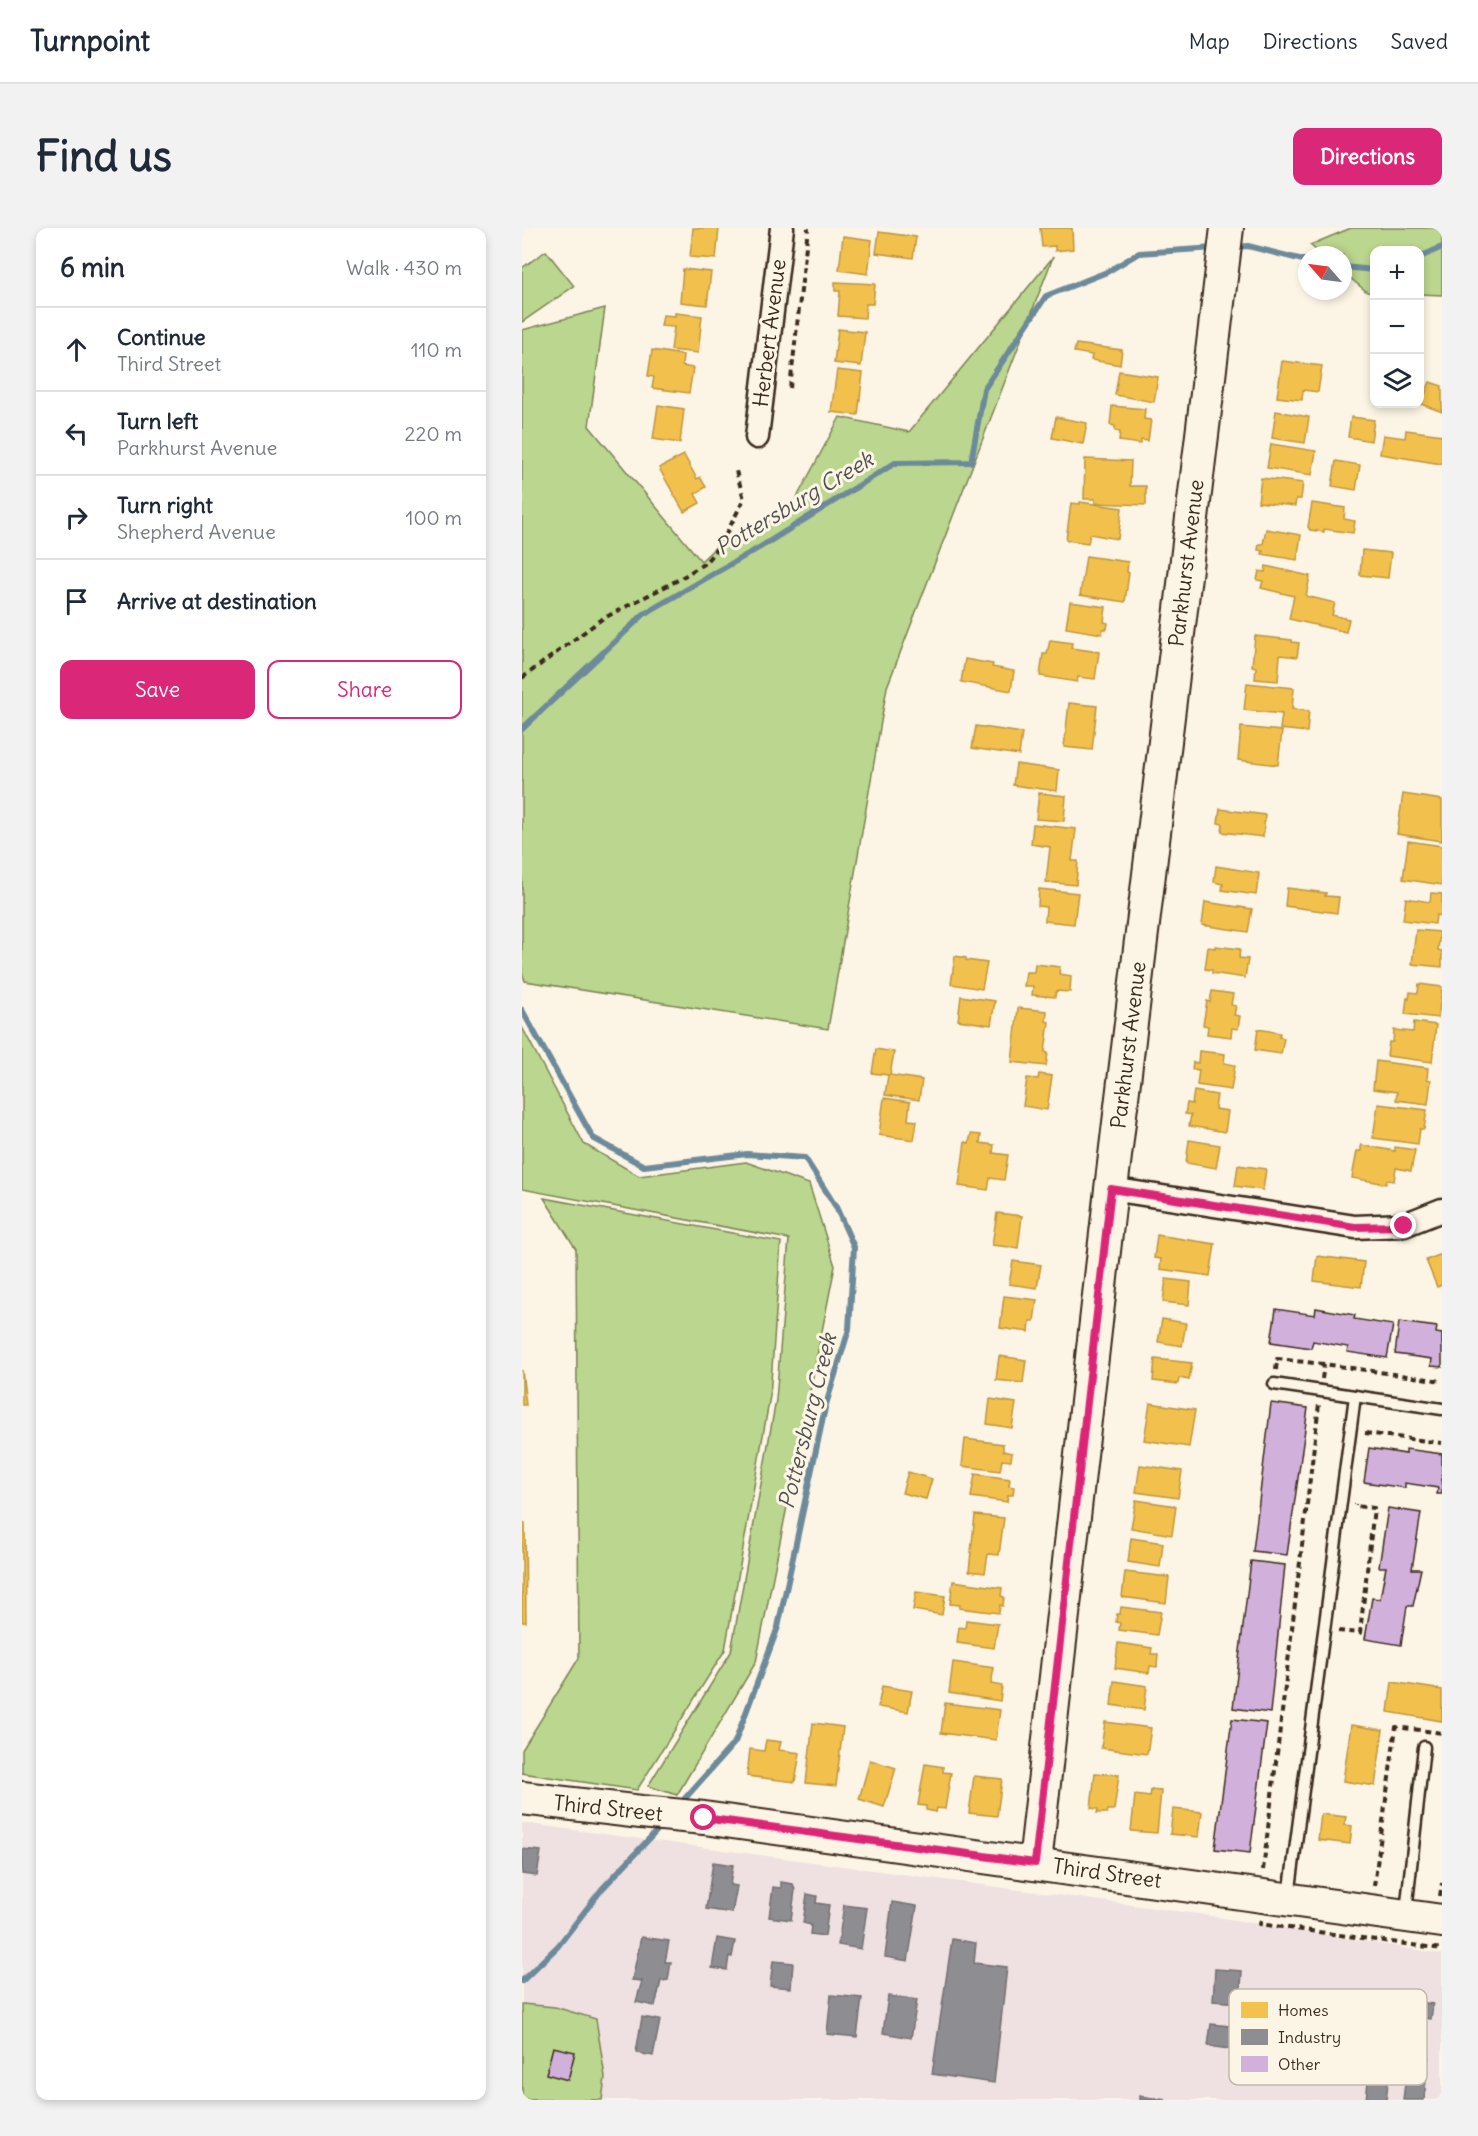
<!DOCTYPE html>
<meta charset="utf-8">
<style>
:root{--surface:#fff;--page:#f2f2f3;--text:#1f2937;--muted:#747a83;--line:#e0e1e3;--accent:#db2777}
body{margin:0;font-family:Delius,sans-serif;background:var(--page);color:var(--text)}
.controls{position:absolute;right:18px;top:18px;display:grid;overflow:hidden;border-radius:12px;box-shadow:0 3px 9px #0003}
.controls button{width:54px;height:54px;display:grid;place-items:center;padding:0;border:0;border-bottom:2px solid var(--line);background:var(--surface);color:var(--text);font:30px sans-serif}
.compass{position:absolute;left:776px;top:18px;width:54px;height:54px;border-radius:50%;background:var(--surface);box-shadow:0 3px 9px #0003;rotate:298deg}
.stop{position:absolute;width:18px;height:18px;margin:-14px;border:4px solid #db2777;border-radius:50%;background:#fff}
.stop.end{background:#db2777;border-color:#fff;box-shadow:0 2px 6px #0008}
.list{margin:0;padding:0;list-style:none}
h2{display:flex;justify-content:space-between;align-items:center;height:78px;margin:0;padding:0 24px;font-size:26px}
h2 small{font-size:20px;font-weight:400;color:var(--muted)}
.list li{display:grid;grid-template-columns:39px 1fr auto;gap:18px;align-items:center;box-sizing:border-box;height:84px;padding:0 24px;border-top:2px solid var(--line)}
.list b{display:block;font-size:22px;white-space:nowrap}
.list p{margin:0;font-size:20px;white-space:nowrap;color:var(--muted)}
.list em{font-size:20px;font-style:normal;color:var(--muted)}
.actions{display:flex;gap:12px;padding:18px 24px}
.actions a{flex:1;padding:14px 0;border:2px solid var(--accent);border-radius:12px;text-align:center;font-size:21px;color:var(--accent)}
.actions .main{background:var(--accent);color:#fff}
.icon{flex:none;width:33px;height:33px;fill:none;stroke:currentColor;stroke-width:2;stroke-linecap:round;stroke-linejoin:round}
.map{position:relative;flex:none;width:920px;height:1872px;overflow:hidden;border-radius:12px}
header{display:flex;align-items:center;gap:36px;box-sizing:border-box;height:84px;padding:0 30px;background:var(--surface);border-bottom:2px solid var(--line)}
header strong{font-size:28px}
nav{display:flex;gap:33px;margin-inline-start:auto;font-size:21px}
.intro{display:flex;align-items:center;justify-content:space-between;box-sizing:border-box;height:144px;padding:0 36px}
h1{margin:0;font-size:42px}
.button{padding:15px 27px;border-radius:12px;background:var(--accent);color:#fff;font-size:21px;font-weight:700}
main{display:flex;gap:36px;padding:0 36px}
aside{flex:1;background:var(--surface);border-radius:12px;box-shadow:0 3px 9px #0003}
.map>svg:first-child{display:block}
.built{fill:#efe0e2}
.green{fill:#bbd68e;stroke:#7b8056;stroke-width:1.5}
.homes{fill:#f2c14e;stroke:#bb9440;stroke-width:1.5}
.industry{fill:#8d8d92;stroke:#746f6f;stroke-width:1.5}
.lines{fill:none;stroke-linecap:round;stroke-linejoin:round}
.stream{stroke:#6d8a9b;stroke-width:6}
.building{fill:#d1b0db;stroke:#3b2a1e;stroke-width:1.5}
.lane-casing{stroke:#3b2a1e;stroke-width:15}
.street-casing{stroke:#3b2a1e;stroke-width:27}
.secondary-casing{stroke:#3b2a1e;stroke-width:36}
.path{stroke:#3b2a1e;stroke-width:4;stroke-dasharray:6 4.5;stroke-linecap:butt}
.lane{stroke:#fcf5e5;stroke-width:10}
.street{stroke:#fcf5e5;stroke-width:22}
.secondary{stroke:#fcf5e5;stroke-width:32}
.route{stroke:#db2777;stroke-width:8}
.labels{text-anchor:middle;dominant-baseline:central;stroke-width:6;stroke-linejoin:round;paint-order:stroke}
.street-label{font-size:21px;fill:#3b2a1e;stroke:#fcf5e5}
.water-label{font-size:22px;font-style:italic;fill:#505252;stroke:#fcf5e5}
.key{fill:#fcf5e5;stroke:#c2b8a9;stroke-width:1.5}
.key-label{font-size:16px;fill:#3b2a1e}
</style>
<header>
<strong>Turnpoint</strong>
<nav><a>Map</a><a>Directions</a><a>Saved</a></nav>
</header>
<div class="intro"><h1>Find us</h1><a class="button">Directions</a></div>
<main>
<aside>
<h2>6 min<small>Walk · 430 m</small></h2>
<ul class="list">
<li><svg class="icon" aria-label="ahead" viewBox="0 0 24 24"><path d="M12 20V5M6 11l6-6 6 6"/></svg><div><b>Continue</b><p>Third Street</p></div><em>110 m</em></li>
<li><svg class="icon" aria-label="left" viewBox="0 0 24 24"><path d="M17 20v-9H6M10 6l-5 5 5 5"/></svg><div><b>Turn left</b><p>Parkhurst Avenue</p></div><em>220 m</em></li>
<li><svg class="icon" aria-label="right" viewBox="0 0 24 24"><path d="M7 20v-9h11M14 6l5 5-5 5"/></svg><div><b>Turn right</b><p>Shepherd Avenue</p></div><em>100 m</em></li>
<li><svg class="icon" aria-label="arrive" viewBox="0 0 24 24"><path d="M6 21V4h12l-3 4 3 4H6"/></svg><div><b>Arrive at destination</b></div></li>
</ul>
<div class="actions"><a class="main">Save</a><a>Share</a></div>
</aside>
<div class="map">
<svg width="920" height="1872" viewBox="0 0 920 1872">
<rect width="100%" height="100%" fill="#fcf5e5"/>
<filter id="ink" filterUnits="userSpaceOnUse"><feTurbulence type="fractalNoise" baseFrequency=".0167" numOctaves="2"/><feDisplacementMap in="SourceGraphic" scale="12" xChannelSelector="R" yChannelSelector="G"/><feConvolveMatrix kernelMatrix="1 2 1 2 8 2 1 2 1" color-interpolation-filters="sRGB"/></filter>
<g filter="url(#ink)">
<path class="built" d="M0,1595l676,91 244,40v146h-839l2,-23 -50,-70 -33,-3z"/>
<g class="green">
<path d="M829,0h91v67l-22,-1v-44h-46v43l-7,-1 -24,-20v-17h-21l-12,-10z"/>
<path d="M24,23l28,35 -52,36v-54z"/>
<path d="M531,29l-166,430 -59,342 -303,-48 -3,-9v-642l83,-22 -16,118 112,135 19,-18 68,-29 52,-97 69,15z"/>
<path d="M0,799l62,117 55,32 107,-14 63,22 26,82 -79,396 -79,133 -29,-9 83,-134 45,-252 13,-161 -267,-50z"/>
<path d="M22,970l237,44 -11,154 -45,254 -88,140 -115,-17v-23l57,-92 -3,-409z"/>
<path d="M0,1776l33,3 41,12 9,58 -3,23h-80z"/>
</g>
<g class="homes">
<path d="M171,0h26l-3,31 -26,-2z"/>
<path d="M518,0h32l1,21 -18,2v-5l-13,1z"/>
<path d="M357,4l37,5 -3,21 -37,-5z"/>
<path d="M321,8l29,4 -4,34 -29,-4z"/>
<path d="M161,41l28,3 -4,33 -27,-3z"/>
<path d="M313,54l40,2 -2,20h-7l-1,14 -27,-2 2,-25h-5z"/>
<path d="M153,85l27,3 -4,37 -27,-3 3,-23 -13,-1 2,-11 12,1z"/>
<path d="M316,101l27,3 -4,34 -27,-3z"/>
<path d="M554,116l46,6 -2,15 -29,-5 1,-5 -18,-3z"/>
<path d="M130,122l31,5 -1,11 11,2 -4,25 -37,-5 2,-11 -6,-1z"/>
<path d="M760,133l40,5 -4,26 -15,-2 -1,10 -25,-3z"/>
<path d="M315,142l26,3 -5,42 -27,-3z"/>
<path d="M597,143l39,6 -4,25 -39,-7z"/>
<path d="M908,154l12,4v26l-21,-8z"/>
<path d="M136,177l26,4 -4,34 -27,-4z"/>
<path d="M590,178l33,3 -1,10 7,1 -3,21 -7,-1v4l-22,-3 1,-9 -5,-1v-5l-5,-1z"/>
<path d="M754,183l33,6 -4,26 -33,-5z"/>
<path d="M534,189l31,6 -4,21 -31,-6z"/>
<path d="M829,189l23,3 -3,21 -23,-4z"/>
<path d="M884,202l36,5v29l-62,-10 3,-19 22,3z"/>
<path d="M749,216l45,7 -4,24 -45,-7z"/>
<path d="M162,227l13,24 3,-2 6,10 -11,7 5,9 -16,9 -25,-44z"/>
<path d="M563,231l46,2 -1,25h16v19l-51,-2v-4h-11z"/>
<path d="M814,233l24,4 -4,25 -24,-4z"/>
<path d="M739,250l42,5 -2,16h-5l-1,7 -37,-4z"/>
<path d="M558,274l42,6 -4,31 -28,-5 -2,9 -22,-3 5,-37 9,1z"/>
<path d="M790,275l33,5 -1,11 11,2 -2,12 -29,-4v3l-14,-2 -2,-3z"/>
<path d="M744,301l35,6 -4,25 -35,-6 1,-3 -5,-1 1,-6h4z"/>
<path d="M840,322l29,3 -3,25 -28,-3z"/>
<path d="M564,328l42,6 -1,10 2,1 -4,29 -45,-7z"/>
<path d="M744,338l44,10 -4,20 29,7 -3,12 17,4 -3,13 -57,-13 5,-23 -33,-8 2,-7 -6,-1 2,-9 6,1z"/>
<path d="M548,374l36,5 -2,15 4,1 -1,6h-4l-1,5 -36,-6z"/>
<path d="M733,408l37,4v2l7,1 -2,14 -17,-2 -2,26 -23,-2 1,-12 -4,-1z"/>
<path d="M528,412l22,3 -1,5 28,4 -4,27 -17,-2 -1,5 -37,-6 3,-22h4z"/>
<path d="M443,431l28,5 -1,3 22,4 -3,20 -50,-9z"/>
<path d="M725,455l47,5 -2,21 17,2 -2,21 -27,-3 2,-15 -38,-4z"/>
<path d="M547,475l28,3 -5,44 -28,-3z"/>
<path d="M454,498l46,7 -3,22 -47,-7z"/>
<path d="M719,499l41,4 -4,34 -40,-5z"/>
<path d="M494,536l43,6 -2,21 -44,-6z"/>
<path d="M517,565l27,3 -2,25 -28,-2z"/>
<path d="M881,566l39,6v41l-45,-7z"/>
<path d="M698,581l45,6 -2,22 -41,-5 1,-8 -5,-1z"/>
<path d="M511,596l43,5 -4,32h6l-2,24 -30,-3 4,-35 -19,-3z"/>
<path d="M886,613l34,5v39l-39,-6z"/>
<path d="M694,638l43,7 -3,22 -34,-5 1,-6 -9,-2z"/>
<path d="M765,660l39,5 -1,3 14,1 -2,16 -52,-7z"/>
<path d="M517,661l39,4 -4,31 -29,-3 1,-14 -8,-1z"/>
<path d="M909,665l11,1v22l-6,-1 -1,9 -32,-4 3,-22 24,4z"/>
<path d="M683,674l47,7 -4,23 -46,-7z"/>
<path d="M894,702l24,2 -2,18 4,1v16l-30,-3z"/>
<path d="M693,718l25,3 -1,9 9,1 -3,19 -33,-5v-3l-7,-1 3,-22 7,1z"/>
<path d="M433,728l11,2v2l21,3 -5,26 -31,-5z"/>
<path d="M513,736l25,3 -1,7 12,2 -1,16 -14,-1 -1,6 -23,-2 1,-9h-9l2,-14h8z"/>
<path d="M897,756l23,3 -4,31 -33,-4 2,-16 2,1 1,-7 8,1z"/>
<path d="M690,763l21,3 -2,11 5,1 -2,9 6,1 -2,13 -6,-1 -1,9 -24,-3 1,-8 -5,-1 4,-24 3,1z"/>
<path d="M439,768l34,5 -4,24 -33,-5z"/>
<path d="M496,780l29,3 -1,10 3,1 -4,30 3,1 -2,13 -34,-4z"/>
<path d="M892,794l22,3 -4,37 -45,-6 2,-14h4l1,-12 19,2z"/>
<path d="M736,801l22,4 -1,4 5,1 -3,16 -26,-4z"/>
<path d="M354,821l18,3 -4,23 32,5 -3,20 -34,-5 3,-20 -16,-2z"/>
<path d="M677,823l26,3 -1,9 11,2 -4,25 -34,-5 2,-15 -7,-1 1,-7 5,1z"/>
<path d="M854,833l52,7 -1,11 4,1 -3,24 -32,-4 1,-8 -24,-3z"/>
<path d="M517,846l13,2 -5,34 -24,-4 4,-28 11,1z"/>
<path d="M672,863l23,4 -2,14 13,2 -3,21 -36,-6 2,-11 -6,-1 2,-11 5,1z"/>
<path d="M362,870l26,4 -2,18 9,1 -3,19 -35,-5z"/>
<path d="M856,876l49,6 -3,19h-4l-2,15 -45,-6z"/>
<path d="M449,906l10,1 -1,8 14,2 -1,8 15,2 -4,25 -14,-2 -2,12 -29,-4 6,-44 4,1z"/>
<path d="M667,912l31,5 -4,23 -30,-5z"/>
<path d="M839,917l34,6v-4l20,3 -4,21 -15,-3 -2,13 -7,-1 -1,4 -34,-6 5,-27h4z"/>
<path d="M716,937l28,4 -3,21 -28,-4z"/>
<path d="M475,985l25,3 -4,32 -26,-3z"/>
<path d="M635,1007l58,9 -5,32 -50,-7 1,-10 -7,-1z"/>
<path d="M920,1026v31l-5,2 -11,-27z"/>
<path d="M795,1028l47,6 -3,25 -47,-6z"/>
<path d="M491,1033l28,4 -4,23 -28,-4z"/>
<path d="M644,1051l25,3 -2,23 -26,-3z"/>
<path d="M482,1068l33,4 -3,21h-4l-1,11 -29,-4z"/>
<path d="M640,1091l24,4 -4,23 -24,-4z"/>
<path d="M477,1128l27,4 -3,23 -27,-3z"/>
<path d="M633,1131l37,4 -3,17 -10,-2 -1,6 -25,-3z"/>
<path d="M0,1142l4,35h-4z"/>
<path d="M468,1171l26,4 -4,25 -25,-4z"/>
<path d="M628,1175l45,7 -6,37 -45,-7z"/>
<path d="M443,1211l38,5v7l9,2 -1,8 -9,-1 -2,11 -38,-5z"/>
<path d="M618,1237l42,6 -4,27 -42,-6z"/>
<path d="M386,1244l24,7 -6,20 -24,-6z"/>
<path d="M453,1246l35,5 -1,7 5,1 -1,8h-5l-1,7 -36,-5z"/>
<path d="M614,1272l40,6 -4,29 -41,-7z"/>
<path d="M453,1287l29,3 -5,37 -11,-1 -3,19 -16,-2z"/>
<path d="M0,1295h3l1,99h-4z"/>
<path d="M609,1310l32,5 -3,24 -32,-5z"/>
<path d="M603,1344l44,5 -3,26 -44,-6z"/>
<path d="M431,1353l49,7 -1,8 3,1 -1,9 -3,-1 -1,8 -40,-5 1,-3 -10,-1z"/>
<path d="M394,1364l29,4 -3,19 -29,-5z"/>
<path d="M599,1379l40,5 -4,23 -38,-5 1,-7 -4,-1 1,-8h3z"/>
<path d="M444,1392l32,4 -4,24 -37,-5 2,-16 6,1z"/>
<path d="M596,1415l34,5 -1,6h7l-1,13 -7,-1 -1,7 -34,-5z"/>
<path d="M431,1434l41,6 -3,16 11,2 -2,15 -51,-8z"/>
<path d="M592,1453l33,5 -3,24 -33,-5z"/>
<path d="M870,1454l50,8v31l-54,-9z"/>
<path d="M360,1458l30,5 -4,21 -30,-5z"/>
<path d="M423,1475l55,7 -4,30 -55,-7z"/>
<path d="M583,1494l46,6 -4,26 -46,-6z"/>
<path d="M291,1495l30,4 -7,59 -30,-3z"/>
<path d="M829,1497l32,5 -8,56 -32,-5z"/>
<path d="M244,1512l15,2 -2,8 21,3 -5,29 -48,-6 3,-27 14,2z"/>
<path d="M348,1532l26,8 -12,39 -25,-8z"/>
<path d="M403,1536l18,3v5l8,1 -6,36 -8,-1 -1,4 -10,-2v-4l-8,-1z"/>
<path d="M573,1545l24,2 -5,35h-6l-1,3h-10l1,-4 -7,-1z"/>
<path d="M452,1548l28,3 -5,37 -28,-3z"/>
<path d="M629,1562l10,1 -4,42 -26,-2 4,-36 15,2z"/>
<path d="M651,1581l29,3 -3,25 -29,-3z"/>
<path d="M799,1586l25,3 -2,8 8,1 -2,18 -32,-4z"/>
</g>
<g class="industry">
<path d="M0,1621l19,2 -4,25 -15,-2z"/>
<path d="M191,1634l20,3 -3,20 7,1 -5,27 -26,-4z"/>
<path d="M259,1654l12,2 2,6 -4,30 -22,-3 4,-30 8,1z"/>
<path d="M285,1666l10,2 -1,7 13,2 -4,31 -15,-2 1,-9 -8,-2z"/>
<path d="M370,1674l25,4 -9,55 -23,-4z"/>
<path d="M322,1677l23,3 -6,41 -23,-4z"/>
<path d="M119,1709l28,4 -4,21h6l-3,18 -7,1 -6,25 -19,-4 6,-21 -10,-1z"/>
<path d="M195,1710l18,3 -3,16 -3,-1 -2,14 -15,-2z"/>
<path d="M430,1711l24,4 -2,20 33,4 -13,116 -62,-9z"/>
<path d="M251,1733l20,2 -2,25 -21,-2z"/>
<path d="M693,1741l27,2 -2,32 -27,-2z"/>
<path d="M800,1761l111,15 -2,15 -111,-15z"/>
<path d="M309,1767l31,3 -5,39 -30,-3z"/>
<path d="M366,1768l29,4 -6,38 -28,-5z"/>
<path d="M120,1789l18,3 -7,36 -17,-3z"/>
<path d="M689,1796l28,3 -3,23 -28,-4z"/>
<path d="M850,1818l20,2 -6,52h-20z"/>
<path d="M887,1822l20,2 -5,48h-21z"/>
<path d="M618,1868l26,4h-26z"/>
</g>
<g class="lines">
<g class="stream">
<path d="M712,19l14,-1 59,15"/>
<path d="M898,29l22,-10"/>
<path d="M821,39l31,3"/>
<path d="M0,501l122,-115 118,-68 133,-83 76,-1 13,-73 62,-93 61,-24 32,-19 76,-5"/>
<path d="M0,782l71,128 51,28 103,-12 58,4 31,49 18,40 -5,82 -24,79 -47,219 -43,115 -55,62"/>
<path d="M0,1753l36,-35 44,-57 62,-66"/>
</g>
</g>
<g class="building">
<path d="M794,1080l39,7 -1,4 39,6 -6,33 -40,-6 1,-5 -35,-6 -2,7 -40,-6 5,-33 39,6z"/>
<path d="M877,1094l38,5 -1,6 6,1v33l-11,-1 1,-7 -37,-5z"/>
<path d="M749,1175l37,5 -21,147 -34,-4z"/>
<path d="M847,1220l37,6v-5l36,5v40h-5l1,-6 -33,-5v5l-41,-6z"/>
<path d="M866,1280l33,5 -9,56h9l-8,37h-6l-6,39 -36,-6 7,-41 8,1 6,-32h-7z"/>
<path d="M729,1333l34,4 -15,148 -37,-5z"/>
<path d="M710,1491l35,4 -17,130 -35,-4z"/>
<path d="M31,1819l22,5 -7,28 -22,-6z"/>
</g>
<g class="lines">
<defs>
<g id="lane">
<path d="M752,1156l168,25"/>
<path d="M767,1668l66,-500"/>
<path d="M884,1684l18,-165"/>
</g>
<g id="street">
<path d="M235,209l25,-209"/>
<path d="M589,961l244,38 49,-2 38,-15"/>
</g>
<g id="secondary">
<path d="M0,1570l119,14 63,6 738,103"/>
<path d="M513,1635l76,-674 116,-961"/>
</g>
</defs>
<use href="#lane" class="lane-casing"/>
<use href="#street" class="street-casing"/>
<use href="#secondary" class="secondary-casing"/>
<g class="path">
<path d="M268,160l18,-160"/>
<path d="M0,450l80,-59 76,-39 27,-17 16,-19 23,-45 -8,-28"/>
<path d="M754,1142l1,-11 47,5 118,17"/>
<path d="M800,1151l2,-15"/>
<path d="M843,1205l77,10"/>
<path d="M816,1403l22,2 14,-125 -19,-2v-2"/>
<path d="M741,1642l56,-466"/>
<path d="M852,1658l22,-159 46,6"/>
<path d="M918,1668l2,-13"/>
<path d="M739,1692l-1,4 182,25"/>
</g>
<use href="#lane" class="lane"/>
<use href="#street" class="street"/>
<use href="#secondary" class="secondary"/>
</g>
</g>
<g class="lines" filter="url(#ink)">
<path class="route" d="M182,1590l331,45 76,-674 244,38 49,-1"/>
</g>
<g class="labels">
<g class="street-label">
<text transform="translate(247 105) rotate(-83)">Herbert Avenue</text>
<text transform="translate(664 335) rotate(-83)">Parkhurst Avenue</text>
<text transform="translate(606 817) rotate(-83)">Parkhurst Avenue</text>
<text transform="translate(86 1580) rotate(6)">Third Street</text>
<text transform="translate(585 1645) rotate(8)">Third Street</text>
</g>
<g class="water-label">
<text transform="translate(272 275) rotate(-31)">Pottersburg Creek</text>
<text transform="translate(285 1193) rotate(-76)">Pottersburg Creek</text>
</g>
</g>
<rect x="707" y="1761" width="198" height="96" rx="9" class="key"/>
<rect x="719" y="1774" width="27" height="16" fill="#f2c14e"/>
<rect x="719" y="1801" width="27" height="16" fill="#8d8d92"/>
<rect x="719" y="1828" width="27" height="16" fill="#d1b0db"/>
<g class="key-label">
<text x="756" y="1788">Homes</text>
<text x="756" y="1815">Industry</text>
<text x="756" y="1842">Other</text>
</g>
</svg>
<div class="controls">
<button>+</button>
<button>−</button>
<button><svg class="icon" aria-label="layers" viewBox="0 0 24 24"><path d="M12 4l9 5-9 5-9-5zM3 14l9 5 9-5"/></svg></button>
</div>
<svg class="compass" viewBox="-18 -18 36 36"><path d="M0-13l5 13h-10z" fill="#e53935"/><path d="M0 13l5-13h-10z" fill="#747a83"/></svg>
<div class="stop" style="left:182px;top:1590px"></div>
<div class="stop end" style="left:882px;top:998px"></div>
</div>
</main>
